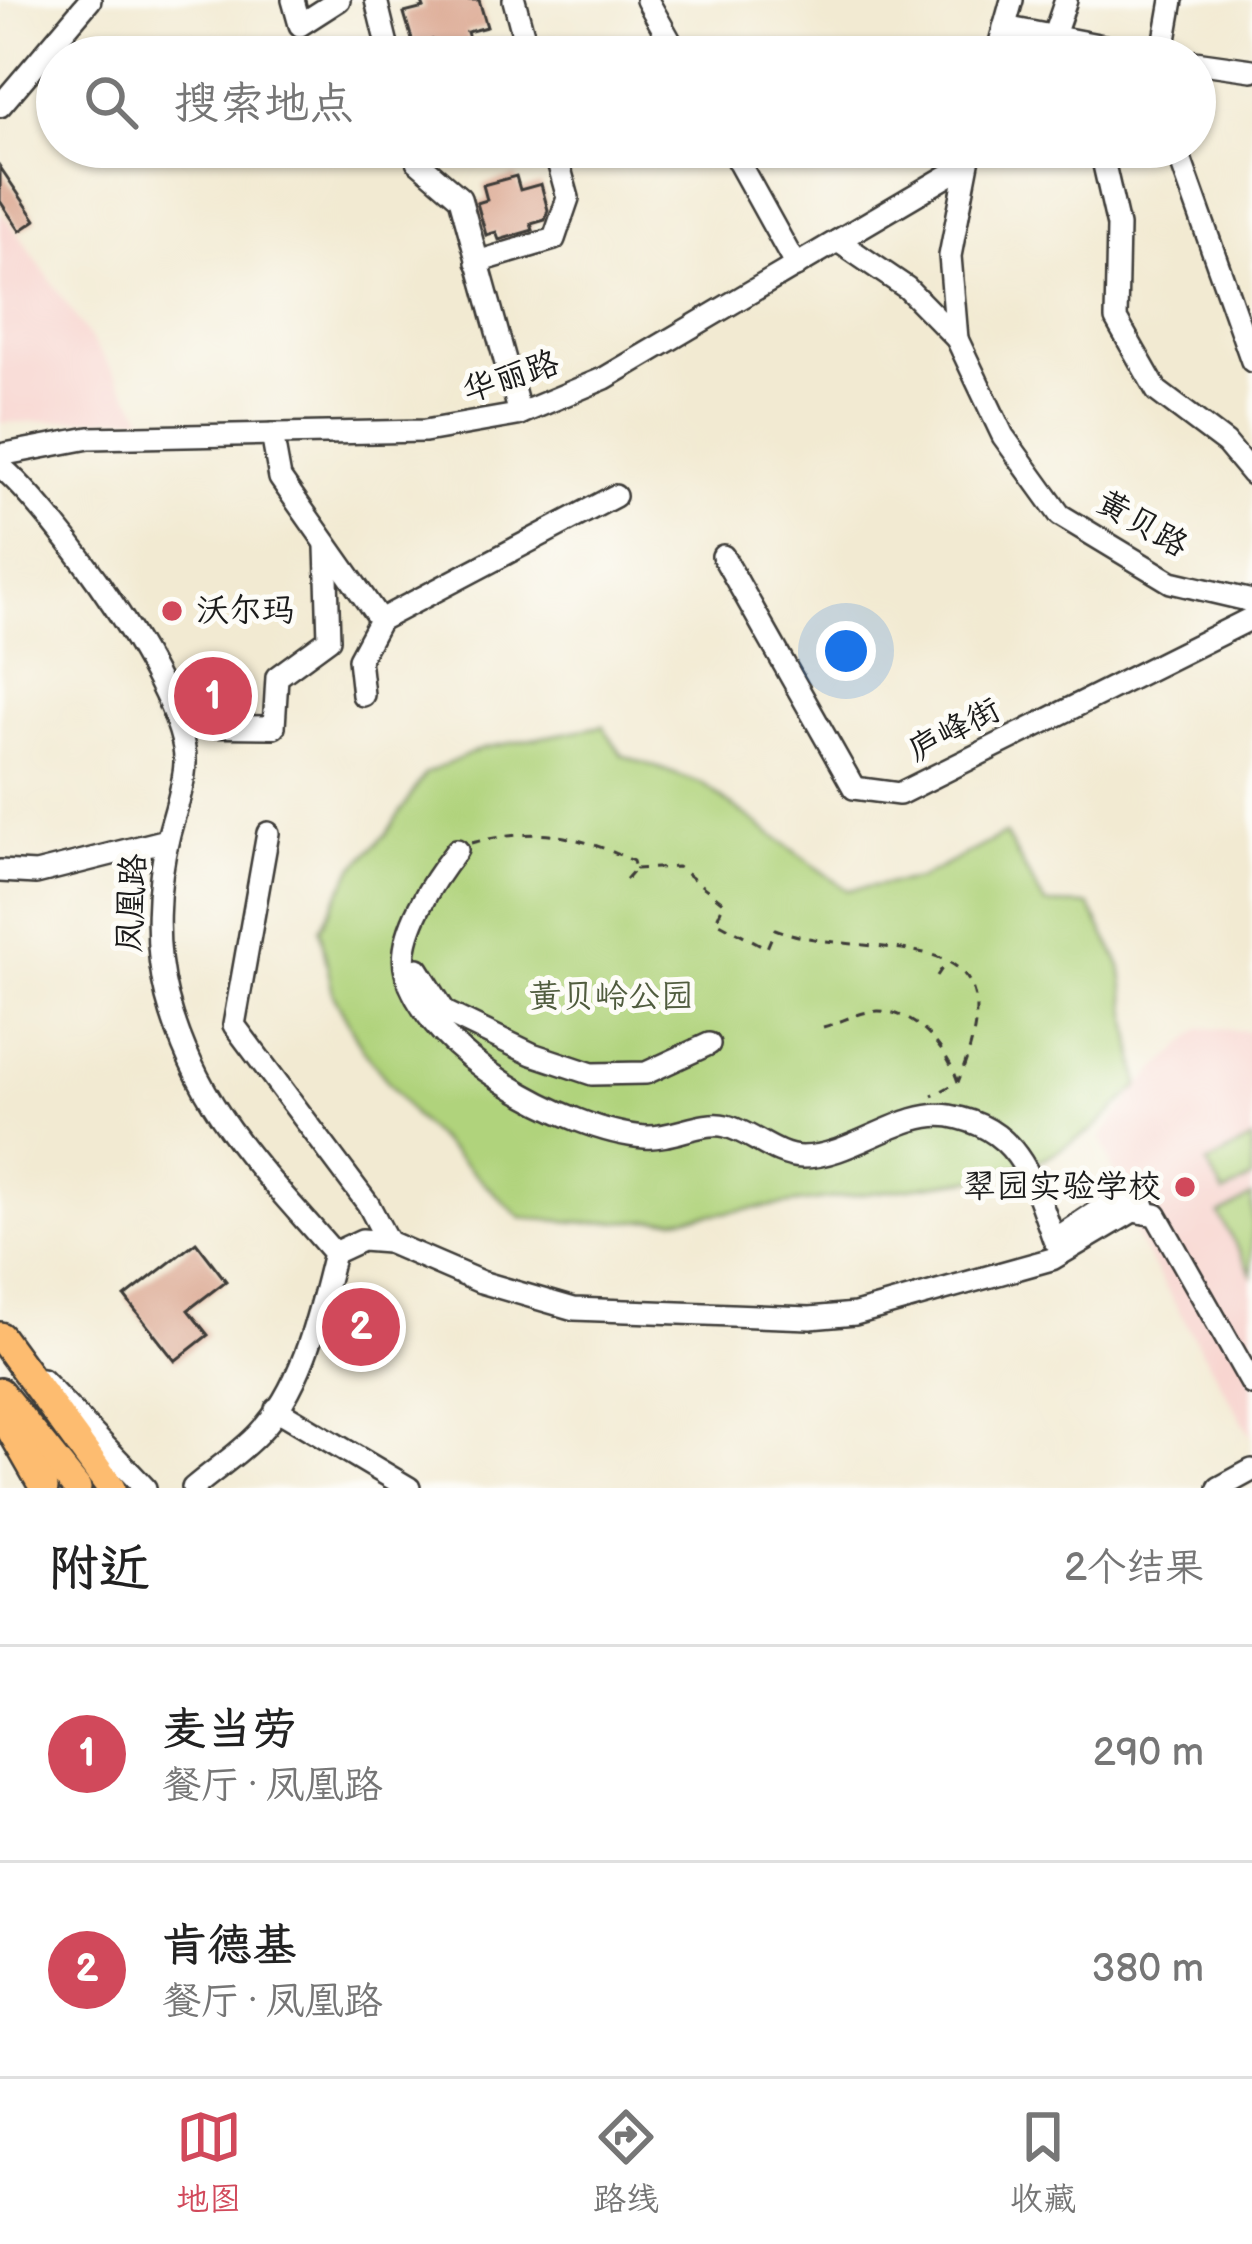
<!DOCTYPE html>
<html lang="zh">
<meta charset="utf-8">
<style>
:root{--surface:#fff;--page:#f2f2f2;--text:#222;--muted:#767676;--line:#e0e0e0;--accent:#d1495b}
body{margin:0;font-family:"Balsamiq Sans","LXGW WenKai TC",sans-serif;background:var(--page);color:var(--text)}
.you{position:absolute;left:846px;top:651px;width:42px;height:42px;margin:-30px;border:9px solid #fff;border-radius:50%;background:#1a73e8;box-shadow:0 0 0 18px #1a73e833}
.badge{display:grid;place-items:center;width:78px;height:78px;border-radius:50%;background:var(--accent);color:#fff;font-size:39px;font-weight:700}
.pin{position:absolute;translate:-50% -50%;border:6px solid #fff;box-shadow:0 3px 12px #0006}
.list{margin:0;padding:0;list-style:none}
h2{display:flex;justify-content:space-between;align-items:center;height:156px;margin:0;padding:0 48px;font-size:51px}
h2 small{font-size:39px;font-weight:400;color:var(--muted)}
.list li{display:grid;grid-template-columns:78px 1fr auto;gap:36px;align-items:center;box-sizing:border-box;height:216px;padding:0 48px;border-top:3px solid var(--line)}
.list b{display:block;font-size:45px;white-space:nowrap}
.list p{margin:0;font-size:39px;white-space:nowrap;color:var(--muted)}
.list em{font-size:39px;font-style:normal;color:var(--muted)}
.icon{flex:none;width:66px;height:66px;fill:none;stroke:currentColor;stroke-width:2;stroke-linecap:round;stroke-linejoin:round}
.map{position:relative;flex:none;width:1252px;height:1488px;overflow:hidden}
.search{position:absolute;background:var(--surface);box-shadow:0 3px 9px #0004;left:36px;right:36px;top:36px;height:132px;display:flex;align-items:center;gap:30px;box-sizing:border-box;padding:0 42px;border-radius:66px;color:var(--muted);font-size:45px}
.sheet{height:588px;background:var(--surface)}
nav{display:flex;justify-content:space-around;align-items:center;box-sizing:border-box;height:168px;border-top:3px solid var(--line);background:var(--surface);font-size:33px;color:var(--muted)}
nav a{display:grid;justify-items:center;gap:6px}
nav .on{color:var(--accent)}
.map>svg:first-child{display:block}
.built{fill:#f7d0cb}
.green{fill:#b0d37c;stroke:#66784c;stroke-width:3}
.building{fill:#daa58e}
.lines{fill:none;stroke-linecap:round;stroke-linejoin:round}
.minor-casing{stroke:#3c3b37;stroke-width:26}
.major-casing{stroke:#3c3b37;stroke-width:32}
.path{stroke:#3c3b37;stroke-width:3;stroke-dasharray:9 9;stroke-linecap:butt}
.minor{stroke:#fff;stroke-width:21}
.major{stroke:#fdbc6f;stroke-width:27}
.poi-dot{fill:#d1495b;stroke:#fdfcf7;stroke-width:4.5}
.labels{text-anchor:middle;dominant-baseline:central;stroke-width:10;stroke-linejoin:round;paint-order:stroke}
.street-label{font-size:33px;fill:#1c1c1c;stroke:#fdfcf7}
.poi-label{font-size:33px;fill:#1c1c1c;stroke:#fdfcf7;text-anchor:start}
.park-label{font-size:33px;fill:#505c3e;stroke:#fdfcf7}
</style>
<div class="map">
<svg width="1252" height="1488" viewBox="0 0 1252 1488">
<rect width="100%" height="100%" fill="#fdfcf7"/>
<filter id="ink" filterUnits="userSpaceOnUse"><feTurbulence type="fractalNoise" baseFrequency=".00833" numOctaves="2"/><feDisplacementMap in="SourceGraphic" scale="24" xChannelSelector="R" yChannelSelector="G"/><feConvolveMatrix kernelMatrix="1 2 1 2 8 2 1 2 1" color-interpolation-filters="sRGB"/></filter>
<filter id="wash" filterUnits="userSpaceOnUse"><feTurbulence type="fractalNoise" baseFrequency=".004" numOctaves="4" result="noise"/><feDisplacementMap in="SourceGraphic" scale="48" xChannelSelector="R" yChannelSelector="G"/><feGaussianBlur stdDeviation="2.7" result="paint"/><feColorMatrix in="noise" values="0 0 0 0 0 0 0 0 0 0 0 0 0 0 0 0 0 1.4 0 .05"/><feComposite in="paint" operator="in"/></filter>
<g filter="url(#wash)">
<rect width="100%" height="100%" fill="#f2ead2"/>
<g class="built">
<path d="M0,211l21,26 123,180 -144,6z"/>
<path d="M1201,1028l51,3v407l-115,-200 -36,-101 38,-51z"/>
</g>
<g class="green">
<path d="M603,726l19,29 81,29 144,106 72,-11 86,-45 40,70 44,1 32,61 18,120 -46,44 -48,28 -69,21 -300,40 -86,4 -69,-5 -106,-101 -53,-69 -29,-54 -13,-65 32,-59 35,-37 38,-59 58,-26z"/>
<path d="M1252,1139v39l-28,16 -17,-30z"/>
<path d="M1252,1196v78l-33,-59z"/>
</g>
<g id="blocks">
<g class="building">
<path d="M421,0h58l8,27 -20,5 4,13 -34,10 -5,-15 -18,6 -10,-33 20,-5z"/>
<path d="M0,167l36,53 -16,11 -20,-30z"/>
<path d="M516,176l4,14 21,-6 7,26 -3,10 -14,4 2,6 -34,10 -3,-8 -10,3 -9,-32 10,-3 -4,-15z"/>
<path d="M196,1242l30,39 -38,29 20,25 -33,26 -50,-64z"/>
</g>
</g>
</g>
<g filter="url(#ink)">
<use href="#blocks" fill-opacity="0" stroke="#3c3b37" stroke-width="3"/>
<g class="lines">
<defs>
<g id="minor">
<path d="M293,0l7,25 39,-25"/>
<path d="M376,0l14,57"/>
<path d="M514,0l15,57"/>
<path d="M647,0l32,57"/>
<path d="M1004,27l157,30"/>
<path d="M1053,38l13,-38"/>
<path d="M996,57l16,-57"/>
<path d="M1162,57l10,-57"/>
<path d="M1195,62l57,8"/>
<path d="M0,106l90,-106"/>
<path d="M413,147l4,14 43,37 60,216"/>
<path d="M730,147l66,119"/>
<path d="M1100,147l18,79 -2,93 41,72 69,52 26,31"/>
<path d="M1176,147l76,214"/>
<path d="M838,241l69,47 50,51 46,97 57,79 111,67 81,19"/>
<path d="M477,262l77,-23 14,-41 -14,-51"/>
<path d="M957,339l-7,-83 21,-109"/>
<path d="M272,434l8,44 100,142"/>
<path d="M0,455l89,-17 336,-7 92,-16 88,-37 361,-213"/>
<path d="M0,466c54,45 188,228 185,297 -1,24 -10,48 -16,71 -13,51 -15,112 -2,163 30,113 94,171 167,256 -15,60 -31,135 -76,181 -19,20 -44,36 -65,54"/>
<path d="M723,556l131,232 45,6 353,-176"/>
<path d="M363,695l-4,-36 21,-39 235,-124"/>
<path d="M182,726l92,1 3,-50 52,-38 -3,-92"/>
<path d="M268,833l-34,192 134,179 20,38"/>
<path d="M457,850c-23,29 -61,85 -51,123 22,80 161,158 239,164 26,2 58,-17 81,-11 25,6 50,31 76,31 50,0 103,-49 148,-41 70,12 83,65 104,124l71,-47 16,4 5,16"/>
<path d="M0,871l36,2 131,-33"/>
<path d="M418,969l27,43 87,42 60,20 54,-1 63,-29"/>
<path d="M334,1253l28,-13 26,2 93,40 93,27 236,9 45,-4 197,-55 81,-48 23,4 96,169"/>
<path d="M42,1380l103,108"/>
<path d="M276,1409l133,79"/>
<path d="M1219,1488l33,-18"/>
</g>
<g id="major">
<path d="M0,1336l111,152"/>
<path d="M0,1392l77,96"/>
<path d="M5,1420l39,68"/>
</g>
</defs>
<use href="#minor" class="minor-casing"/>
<use href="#major" class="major-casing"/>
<g class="path">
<path d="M471,843c65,-16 103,-10 162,18l2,8 -13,15"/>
<path d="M635,869l43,-2 46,36 -8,18 51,27 8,-19c98,37 254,-20 183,153"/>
<path d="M937,976l10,-15"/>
<path d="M823,1027c15,-4 30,-12 45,-15 43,-8 78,35 90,70l-26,14"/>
</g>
<use href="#minor" class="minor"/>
<use href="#major" class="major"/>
</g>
</g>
<g class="poi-dot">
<circle cx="172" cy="611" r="12"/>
<circle cx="1185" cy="1187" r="12"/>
</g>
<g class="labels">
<g class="street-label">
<text transform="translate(511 377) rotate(-18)">华丽路</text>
<text transform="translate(1142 524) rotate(30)">黄贝路</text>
<text transform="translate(954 730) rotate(-27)">庐峰街</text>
<text transform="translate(132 903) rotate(-87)">凤凰路</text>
</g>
<g class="poi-label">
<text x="196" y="611">沃尔玛</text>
<text x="1161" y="1187" text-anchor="end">翠园实验学校</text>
</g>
<g class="park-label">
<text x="611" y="997">黄贝岭公园</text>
</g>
</g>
</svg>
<div class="you"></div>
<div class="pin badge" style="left:213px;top:696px">1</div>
<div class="pin badge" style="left:361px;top:1327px">2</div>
<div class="search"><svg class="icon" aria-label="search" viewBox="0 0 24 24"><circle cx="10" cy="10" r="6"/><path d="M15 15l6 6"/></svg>搜索地点</div>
</div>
<section class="sheet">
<h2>附近<small>2个结果</small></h2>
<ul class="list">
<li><span class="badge">1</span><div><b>麦当劳</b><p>餐厅 · 凤凰路</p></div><em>290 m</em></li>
<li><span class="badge">2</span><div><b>肯德基</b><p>餐厅 · 凤凰路</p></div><em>380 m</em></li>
</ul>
</section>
<nav>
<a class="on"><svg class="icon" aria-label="map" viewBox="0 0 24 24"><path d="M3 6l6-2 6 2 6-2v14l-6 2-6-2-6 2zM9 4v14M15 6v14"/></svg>地图</a>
<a><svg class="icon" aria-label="directions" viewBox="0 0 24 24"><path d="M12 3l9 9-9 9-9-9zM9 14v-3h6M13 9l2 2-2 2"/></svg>路线</a>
<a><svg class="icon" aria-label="saved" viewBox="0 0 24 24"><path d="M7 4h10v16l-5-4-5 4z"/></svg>收藏</a>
</nav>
